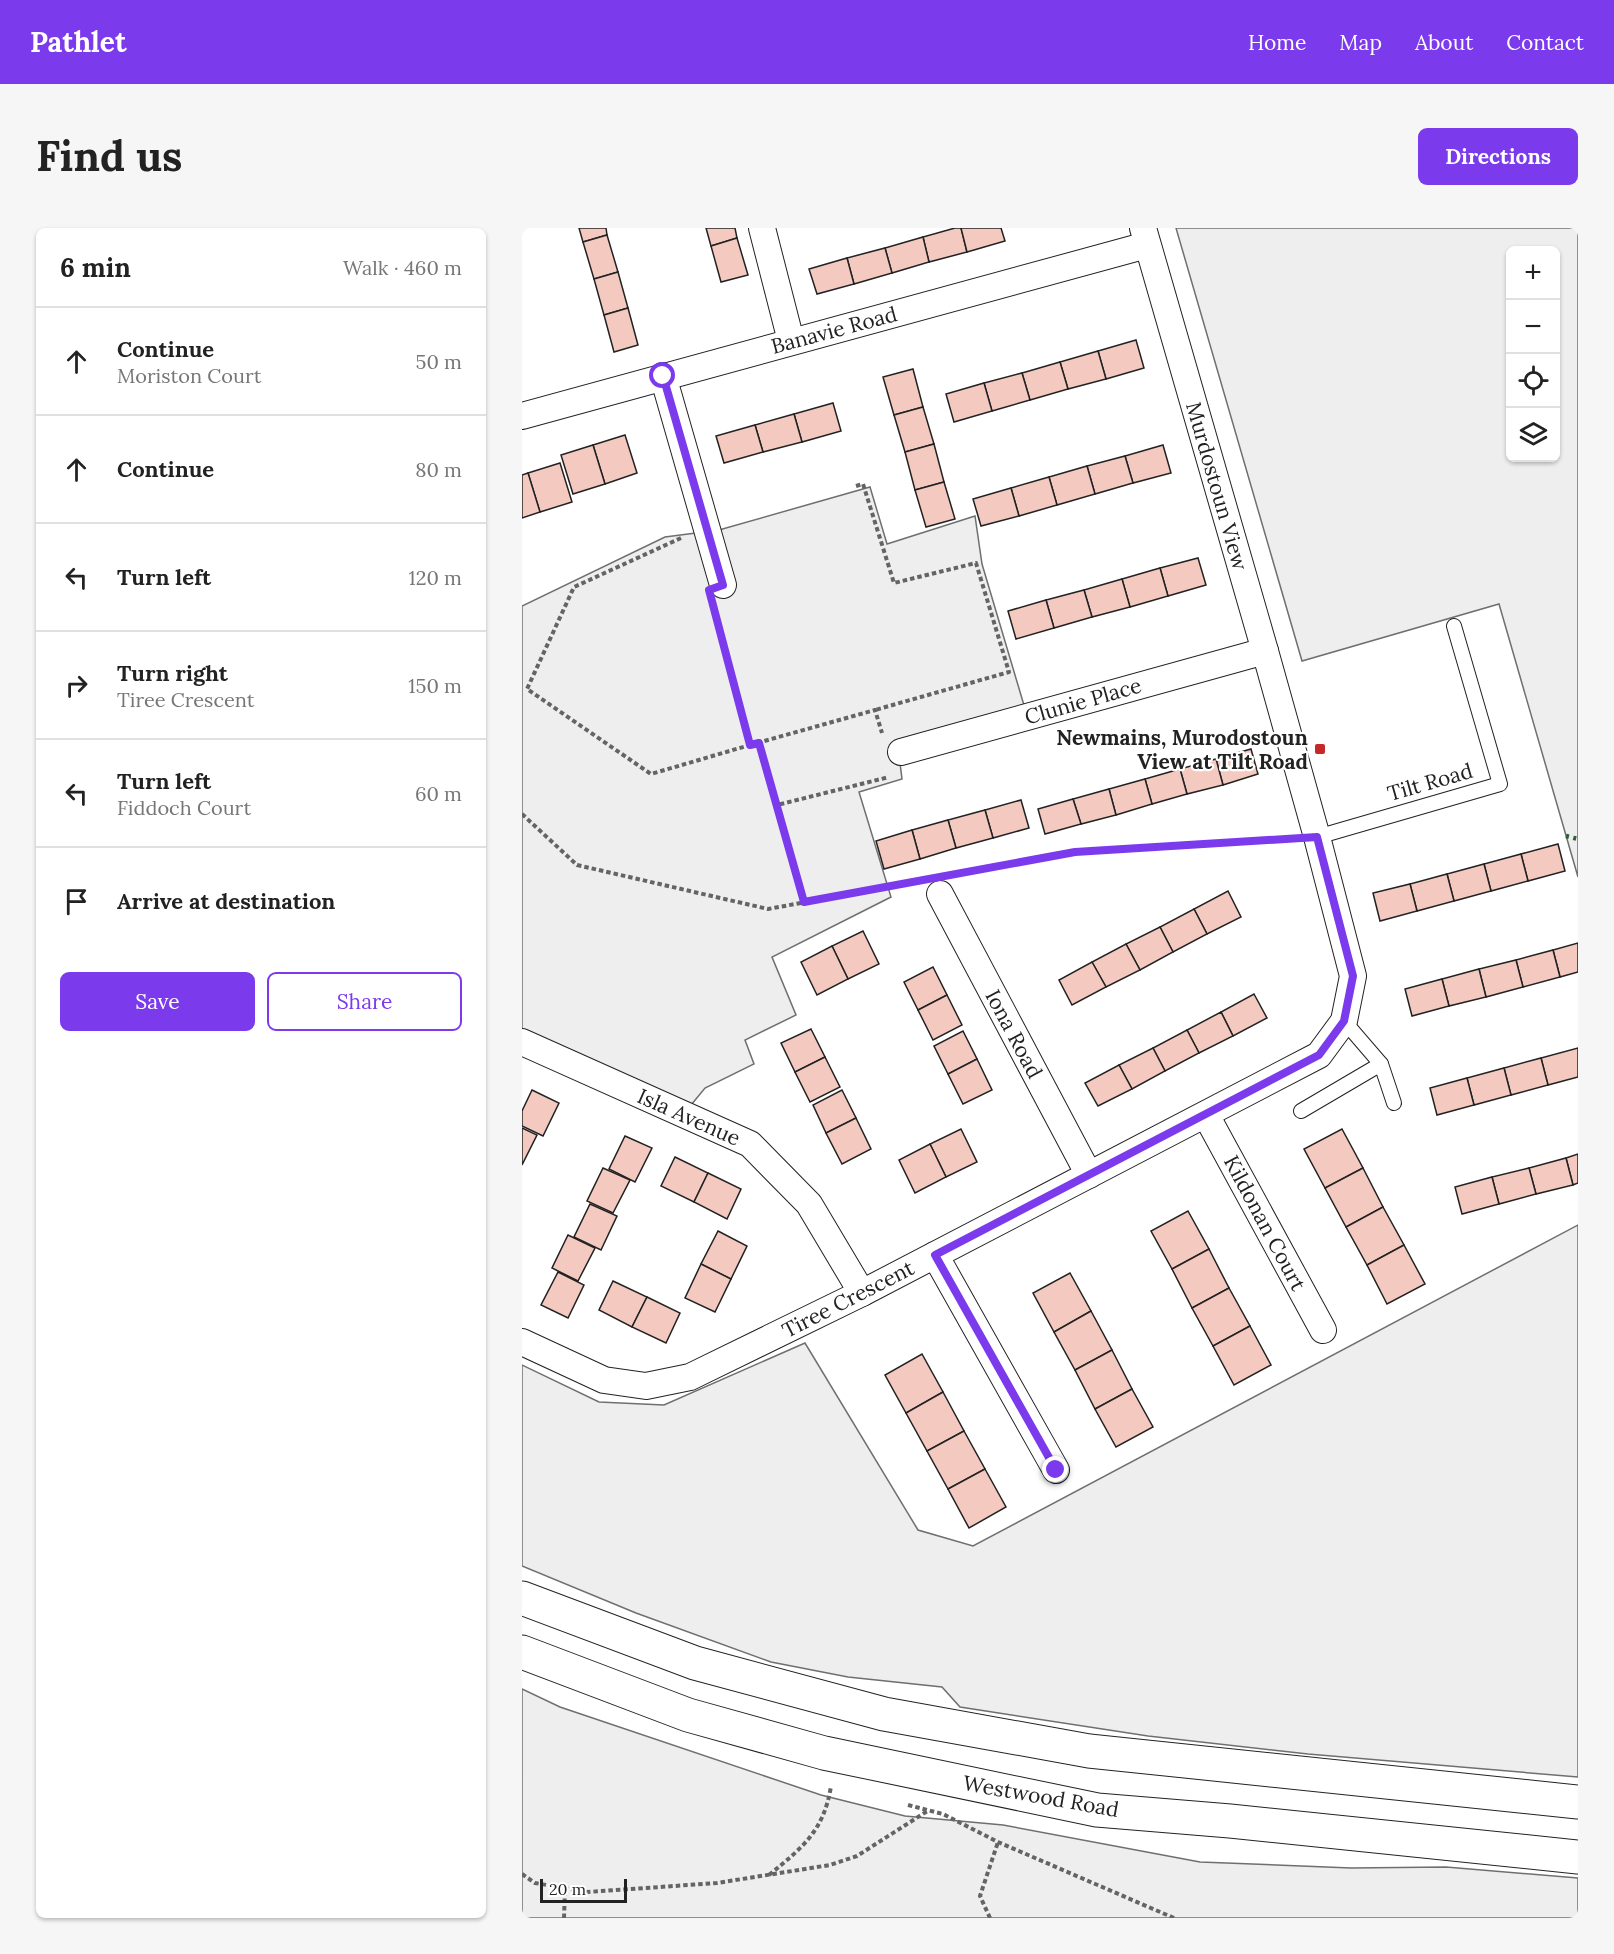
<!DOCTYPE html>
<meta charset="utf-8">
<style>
:root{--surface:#fff;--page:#f6f6f6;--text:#222;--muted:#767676;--line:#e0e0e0;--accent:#7c3aed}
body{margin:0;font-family:Lora,serif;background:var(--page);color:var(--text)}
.controls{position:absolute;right:18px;top:18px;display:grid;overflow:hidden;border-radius:9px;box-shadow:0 2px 4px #0004}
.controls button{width:54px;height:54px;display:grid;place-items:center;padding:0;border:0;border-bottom:2px solid var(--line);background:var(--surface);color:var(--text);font:30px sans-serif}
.scale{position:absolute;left:18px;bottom:15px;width:87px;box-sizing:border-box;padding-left:6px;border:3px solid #222;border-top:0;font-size:16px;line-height:21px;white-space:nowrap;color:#222;-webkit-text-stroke:4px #fff;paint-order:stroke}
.stop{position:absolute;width:18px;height:18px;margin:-14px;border:4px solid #7c3aed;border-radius:50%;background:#fff}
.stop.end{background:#7c3aed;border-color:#fff;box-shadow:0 2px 6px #0008}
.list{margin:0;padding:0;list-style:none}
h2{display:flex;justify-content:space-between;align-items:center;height:78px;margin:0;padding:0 24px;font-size:26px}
h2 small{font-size:20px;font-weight:400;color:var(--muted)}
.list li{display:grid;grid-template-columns:39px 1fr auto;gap:18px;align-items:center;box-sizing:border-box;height:108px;padding:0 24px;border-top:2px solid var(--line)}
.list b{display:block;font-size:22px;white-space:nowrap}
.list p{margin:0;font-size:20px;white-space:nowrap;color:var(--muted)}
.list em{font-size:20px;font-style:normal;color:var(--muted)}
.actions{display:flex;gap:12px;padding:18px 24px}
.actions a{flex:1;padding:14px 0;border:2px solid var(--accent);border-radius:9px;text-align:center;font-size:21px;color:var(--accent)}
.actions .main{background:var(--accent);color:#fff}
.icon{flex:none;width:33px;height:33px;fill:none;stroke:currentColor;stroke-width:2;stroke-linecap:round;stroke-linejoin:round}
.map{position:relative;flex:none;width:1056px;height:1690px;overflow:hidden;border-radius:9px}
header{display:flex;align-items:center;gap:36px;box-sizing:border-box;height:84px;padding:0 30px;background:var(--accent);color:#fff}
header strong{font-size:28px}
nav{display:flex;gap:33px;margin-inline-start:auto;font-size:21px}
.intro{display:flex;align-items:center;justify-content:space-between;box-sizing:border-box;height:144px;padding:0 36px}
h1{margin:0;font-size:42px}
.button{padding:15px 27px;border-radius:9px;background:var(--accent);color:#fff;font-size:21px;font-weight:700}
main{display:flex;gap:36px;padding:0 36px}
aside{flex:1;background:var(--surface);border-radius:9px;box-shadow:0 2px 4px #0004}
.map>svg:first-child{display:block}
.green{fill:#eee;stroke:#6f6f6f;stroke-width:1.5;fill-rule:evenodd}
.building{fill:#f3c9c0;stroke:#222;stroke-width:1.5}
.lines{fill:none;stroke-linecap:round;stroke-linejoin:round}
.lane-casing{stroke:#222;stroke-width:16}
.street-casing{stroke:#222;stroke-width:28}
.primary-casing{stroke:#222;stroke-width:35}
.path{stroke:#646464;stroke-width:4;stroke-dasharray:4.5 3;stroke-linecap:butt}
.lane{stroke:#fff;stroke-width:14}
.street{stroke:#fff;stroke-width:26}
.primary{stroke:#fff;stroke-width:33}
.hedge{stroke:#2f5e38;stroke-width:4.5;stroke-dasharray:3 4.5;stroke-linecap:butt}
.route{stroke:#7c3aed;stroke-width:8}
.poi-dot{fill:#c62828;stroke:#fff;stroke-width:2}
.labels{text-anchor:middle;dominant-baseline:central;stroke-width:4.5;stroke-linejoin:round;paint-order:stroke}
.street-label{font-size:21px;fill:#222;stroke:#fff}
.poi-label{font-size:21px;font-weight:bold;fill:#222;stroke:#fff;text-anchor:end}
</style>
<header>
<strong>Pathlet</strong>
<nav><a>Home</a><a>Map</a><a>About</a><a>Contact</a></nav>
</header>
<div class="intro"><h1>Find us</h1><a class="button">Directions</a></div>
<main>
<aside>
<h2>6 min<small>Walk · 460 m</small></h2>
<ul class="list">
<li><svg class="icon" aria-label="ahead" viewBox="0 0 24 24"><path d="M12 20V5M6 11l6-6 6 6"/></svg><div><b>Continue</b><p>Moriston Court</p></div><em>50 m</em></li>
<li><svg class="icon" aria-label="ahead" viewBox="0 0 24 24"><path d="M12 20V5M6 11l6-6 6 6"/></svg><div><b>Continue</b></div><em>80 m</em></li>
<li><svg class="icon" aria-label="left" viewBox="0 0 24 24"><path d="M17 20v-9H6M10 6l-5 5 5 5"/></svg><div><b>Turn left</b></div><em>120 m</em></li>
<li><svg class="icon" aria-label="right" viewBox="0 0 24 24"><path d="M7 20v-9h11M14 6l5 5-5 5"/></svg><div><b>Turn right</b><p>Tiree Crescent</p></div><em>150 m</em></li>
<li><svg class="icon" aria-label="left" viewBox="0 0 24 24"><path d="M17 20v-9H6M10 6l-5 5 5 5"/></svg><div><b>Turn left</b><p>Fiddoch Court</p></div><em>60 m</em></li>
<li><svg class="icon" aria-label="arrive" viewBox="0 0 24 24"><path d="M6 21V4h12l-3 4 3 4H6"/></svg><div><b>Arrive at destination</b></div></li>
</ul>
<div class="actions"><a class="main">Save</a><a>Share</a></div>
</aside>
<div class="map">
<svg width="1056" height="1690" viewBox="0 0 1056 1690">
<rect width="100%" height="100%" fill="#fff"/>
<g class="green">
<path d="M654,0h402v649l-79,-273 -197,57zM988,22h46v208h-46z"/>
<path d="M348,259l17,57 88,-28 7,48 44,148 -128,35 4,32 -43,13 32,105 -119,60 24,58 -51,25 9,24 -49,24 -14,17 -169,-70v-429l143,-69 54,-7z"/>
<path d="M1056,997v552l-270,-23 -160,-18 -188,-29 -18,-20 -94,-10 -77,-15 -135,-49 -114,-47v-201l77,37 65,3 141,-62 113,187 55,16z"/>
<path d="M0,1461l38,18 261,88 84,21 98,9 197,37 151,6 95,-1 132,11v40h-1056z"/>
</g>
<g class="building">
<path d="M57,0h27l1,7 -24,7z"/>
<path d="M184,0h29l2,10 -26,8z"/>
<path d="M433,0h6l6,24 -38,10 -6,-25z"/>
<path d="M439,0h40l4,13 -38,11z"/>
<path d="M85,7l11,37 -24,7 -11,-37z"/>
<path d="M401,9l6,25 -37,11 -7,-25z"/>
<path d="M215,10l11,37 -27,7 -10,-36z"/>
<path d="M363,20l7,25 -38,11 -7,-26z"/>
<path d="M325,30l7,26 -37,10 -8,-25z"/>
<path d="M96,44l10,36 -24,7 -10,-36z"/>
<path d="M106,80l10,37 -24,7 -10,-37z"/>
<path d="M614,112l8,28 -38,11 -8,-28z"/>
<path d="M576,123l8,28 -38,10 -8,-27z"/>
<path d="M538,134l8,27 -38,11 -8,-27z"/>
<path d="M391,141l10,38 -29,8 -11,-38z"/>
<path d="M500,145l8,27 -38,11 -8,-28z"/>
<path d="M462,155l8,28 -38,11 -8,-28z"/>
<path d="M311,175l8,28 -39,11 -8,-28z"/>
<path d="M401,179l11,37 -29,8 -11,-37z"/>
<path d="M272,186l8,28 -39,10 -8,-27z"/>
<path d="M233,197l8,27 -39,11 -8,-27z"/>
<path d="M103,207l12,38 -32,11 -12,-39z"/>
<path d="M412,216l10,38 -29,8 -10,-38z"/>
<path d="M71,217l12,39 -32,10 -12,-39z"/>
<path d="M641,217l8,28 -38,10 -8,-27z"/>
<path d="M603,228l8,27 -38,11 -8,-28z"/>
<path d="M38,235l12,39 -32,10 -12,-39z"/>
<path d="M565,238l8,28 -38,11 -8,-28z"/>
<path d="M6,245l12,39 -18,6v-43z"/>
<path d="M527,249l8,28 -38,11 -8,-28z"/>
<path d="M422,254l11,37 -29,8 -11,-37z"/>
<path d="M489,260l8,28 -38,10 -8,-27z"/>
<path d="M676,330l8,27 -38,11 -8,-28z"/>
<path d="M638,340l8,28 -38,11 -8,-28z"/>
<path d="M600,351l8,28 -38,10 -8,-27z"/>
<path d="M562,362l8,27 -38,11 -8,-28z"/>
<path d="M524,372l8,28 -38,11 -8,-28z"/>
<path d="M729,521l7,25 -35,11 -7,-26z"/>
<path d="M694,531l7,26 -36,9 -7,-25z"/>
<path d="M658,541l7,25 -35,10 -7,-25z"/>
<path d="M623,551l7,25 -36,11 -7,-26z"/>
<path d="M587,561l7,26 -35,9 -8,-25z"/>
<path d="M551,571l8,25 -36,10 -7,-25z"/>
<path d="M499,572l8,28 -36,10 -8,-28z"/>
<path d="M463,582l8,28 -37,10 -8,-28z"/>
<path d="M426,592l8,28 -36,11 -8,-29z"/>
<path d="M390,602l8,29 -36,10 -8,-28z"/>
<path d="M1036,616l7,27 -37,10 -7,-27z"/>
<path d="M999,626l7,27 -37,10 -7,-27z"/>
<path d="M962,636l7,27 -37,10 -7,-27z"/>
<path d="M925,646l7,27 -37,10 -7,-27z"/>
<path d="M888,656l7,27 -37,10 -7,-28z"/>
<path d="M706,663l13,26 -34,17 -13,-25z"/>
<path d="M672,681l13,25 -34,18 -13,-25z"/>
<path d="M638,699l13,25 -33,18 -14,-26z"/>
<path d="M341,703l16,33 -31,15 -16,-33z"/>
<path d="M1056,715v29l-18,5 -7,-27z"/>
<path d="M604,716l14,26 -34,17 -14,-25z"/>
<path d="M310,718l16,33 -31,16 -16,-33z"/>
<path d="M1031,722l7,27 -37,10 -7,-27z"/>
<path d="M994,732l7,27 -37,10 -7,-28z"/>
<path d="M570,734l14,25 -34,18 -13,-25z"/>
<path d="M411,739l14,28 -29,15 -14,-28z"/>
<path d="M957,741l7,28 -37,9 -7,-27z"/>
<path d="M920,751l7,27 -37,10 -7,-27z"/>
<path d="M732,766l13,24 -34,18 -12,-24z"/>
<path d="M425,767l15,30 -29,15 -15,-30z"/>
<path d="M699,784l12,24 -34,17 -12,-23z"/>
<path d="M289,801l14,28 -30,15 -14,-29z"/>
<path d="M665,802l12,23 -34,18 -12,-23z"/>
<path d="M441,803l14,28 -29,15 -14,-28z"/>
<path d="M631,820l12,23 -33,18 -13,-24z"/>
<path d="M1056,820v29l-30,8 -7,-27z"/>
<path d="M303,829l15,30 -30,15 -15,-30z"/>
<path d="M1019,830l7,27 -37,10 -7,-27z"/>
<path d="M455,831l15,31 -29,14 -15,-30z"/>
<path d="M597,837l13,24 -34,17 -13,-23z"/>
<path d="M982,840l7,27 -37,10 -7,-27z"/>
<path d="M945,850l7,27 -37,10 -7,-27z"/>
<path d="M10,862l27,13 -16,33 -21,-10v-15z"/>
<path d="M320,862l14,28 -30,15 -13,-28z"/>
<path d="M334,890l15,31 -29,15 -16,-31z"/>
<path d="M0,900l15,7 -15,30z"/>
<path d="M439,901l16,33 -31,15 -16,-33z"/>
<path d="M820,901l21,39 -38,20 -21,-39z"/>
<path d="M103,908l27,12 -17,34 -26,-13z"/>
<path d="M408,916l16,33 -31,16 -16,-33z"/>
<path d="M1056,926v29l-5,2 -7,-27z"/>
<path d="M153,929l33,16 -14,29 -33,-16z"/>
<path d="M1044,930l7,27 -37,9 -7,-26z"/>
<path d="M81,940l27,12 -17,33 -26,-12z"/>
<path d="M841,940l20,39 -37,20 -21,-39z"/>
<path d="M1007,940l7,26 -37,10 -7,-27z"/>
<path d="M186,945l33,16 -14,30 -33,-17z"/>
<path d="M970,949l7,27 -37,10 -7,-27z"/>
<path d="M68,976l27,12 -16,34 -27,-13z"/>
<path d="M861,979l21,38 -37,20 -21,-38z"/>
<path d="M666,983l21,38 -37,20 -21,-38z"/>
<path d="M196,1003l29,15 -16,33 -30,-15z"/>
<path d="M46,1007l27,13 -17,33 -26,-13z"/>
<path d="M882,1017l21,39 -38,20 -20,-39z"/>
<path d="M687,1021l20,39 -37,20 -20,-39z"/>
<path d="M179,1036l30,15 -16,33 -30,-14z"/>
<path d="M36,1044l26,13 -16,33 -27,-13z"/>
<path d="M548,1045l21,38 -37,21 -21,-39z"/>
<path d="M91,1053l34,16 -15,30 -33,-17z"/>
<path d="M707,1060l21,38 -37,20 -21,-38z"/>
<path d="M125,1069l33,16 -14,30 -34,-16z"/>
<path d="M569,1083l21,39 -37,20 -21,-38z"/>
<path d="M728,1098l21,39 -37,20 -21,-39z"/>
<path d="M590,1122l20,39 -37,20 -20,-39z"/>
<path d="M400,1126l21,38 -37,21 -21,-38z"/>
<path d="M610,1161l21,38 -37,20 -21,-38z"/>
<path d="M421,1164l21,39 -37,20 -21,-38z"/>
<path d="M442,1203l21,38 -37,20 -21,-38z"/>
<path d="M463,1241l21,38 -37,21 -21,-39z"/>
</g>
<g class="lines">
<defs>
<g id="lane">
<path d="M795,609l183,-53 -46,-158"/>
<path d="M859,836l13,39"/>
<path d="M779,883l80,-47 -37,-43"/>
</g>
<g id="street">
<path d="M240,0l29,113"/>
<path d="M141,148l60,209"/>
<path d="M0,188l625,-171"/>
<path d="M379,524l364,-101"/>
<path d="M418,666l149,281"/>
<path d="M0,814l228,102 59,60 53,89"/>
<path d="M684,887l117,215"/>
<path d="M413,1027l121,215"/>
<path d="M0,1114l82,38 42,6 44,-9 172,-84 457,-238 25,-34 9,-45 -36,-139 -52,-186 -122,-423"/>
</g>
<g id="primary">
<path d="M0,1370l173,65 189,51 205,37 489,51"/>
<path d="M0,1424l166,63 136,38 273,57 133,11 348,36"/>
</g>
</defs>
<use href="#lane" class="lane-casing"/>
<use href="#street" class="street-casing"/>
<use href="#primary" class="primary-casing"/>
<g class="path">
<path d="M334,258l7,-2 31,99 82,-20 33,109 -134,38"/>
<path d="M159,310l-107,49 -47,102 124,85 99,-29 -36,-135"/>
<path d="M237,515l18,62 112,-28"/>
<path d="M228,517l125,-35 7,23"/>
<path d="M255,577l27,97"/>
<path d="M0,586l55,51 191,44 147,-27"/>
<path d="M436,646l117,-22 215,-14"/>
<path d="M386,1577l35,9 55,28 176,76"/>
<path d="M0,1646l13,9 53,9 129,-9 113,-18 27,-9 72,-46"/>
<path d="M247,1647c33,-27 55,-44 62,-89"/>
<path d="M42,1690l1,-29"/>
<path d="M468,1690l-10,-22 18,-54"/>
</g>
<use href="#lane" class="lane"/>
<use href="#street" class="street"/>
<use href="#primary" class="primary"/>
<path class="hedge" d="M1044,608l12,3"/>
</g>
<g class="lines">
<path class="route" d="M141,148l60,209 -14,5 41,155 9,-2 45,159 271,-50 242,-15 36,139 -9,45 -25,34 -384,200 121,215"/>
</g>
<rect class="poi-dot" x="792" y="515" width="12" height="12" rx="3"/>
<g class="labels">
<g class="street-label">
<text transform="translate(312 102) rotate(-15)">Banavie Road</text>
<text transform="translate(695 258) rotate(74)">Murdostoun View</text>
<text transform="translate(561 473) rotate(-16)">Clunie Place</text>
<text transform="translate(908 554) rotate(-16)">Tilt Road</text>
<text transform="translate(492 806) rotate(62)">Iona Road</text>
<text transform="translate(167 889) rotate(24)">Isla Avenue</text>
<text transform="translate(743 995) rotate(62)">Kildonan Court</text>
<text transform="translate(326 1071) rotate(-27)">Tiree Crescent</text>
<text transform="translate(519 1568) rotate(10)">Westwood Road</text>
</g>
<g class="poi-label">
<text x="786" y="509">Newmains, Murodostoun<tspan x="786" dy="24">View at Tilt Road</tspan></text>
</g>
</g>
</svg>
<div class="controls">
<button>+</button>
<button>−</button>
<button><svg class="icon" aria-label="locate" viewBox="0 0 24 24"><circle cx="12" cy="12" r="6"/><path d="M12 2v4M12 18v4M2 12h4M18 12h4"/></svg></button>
<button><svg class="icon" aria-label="layers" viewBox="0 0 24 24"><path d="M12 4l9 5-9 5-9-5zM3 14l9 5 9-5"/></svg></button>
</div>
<div class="scale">20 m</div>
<div class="stop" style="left:141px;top:148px"></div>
<div class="stop end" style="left:534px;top:1242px"></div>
</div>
</main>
